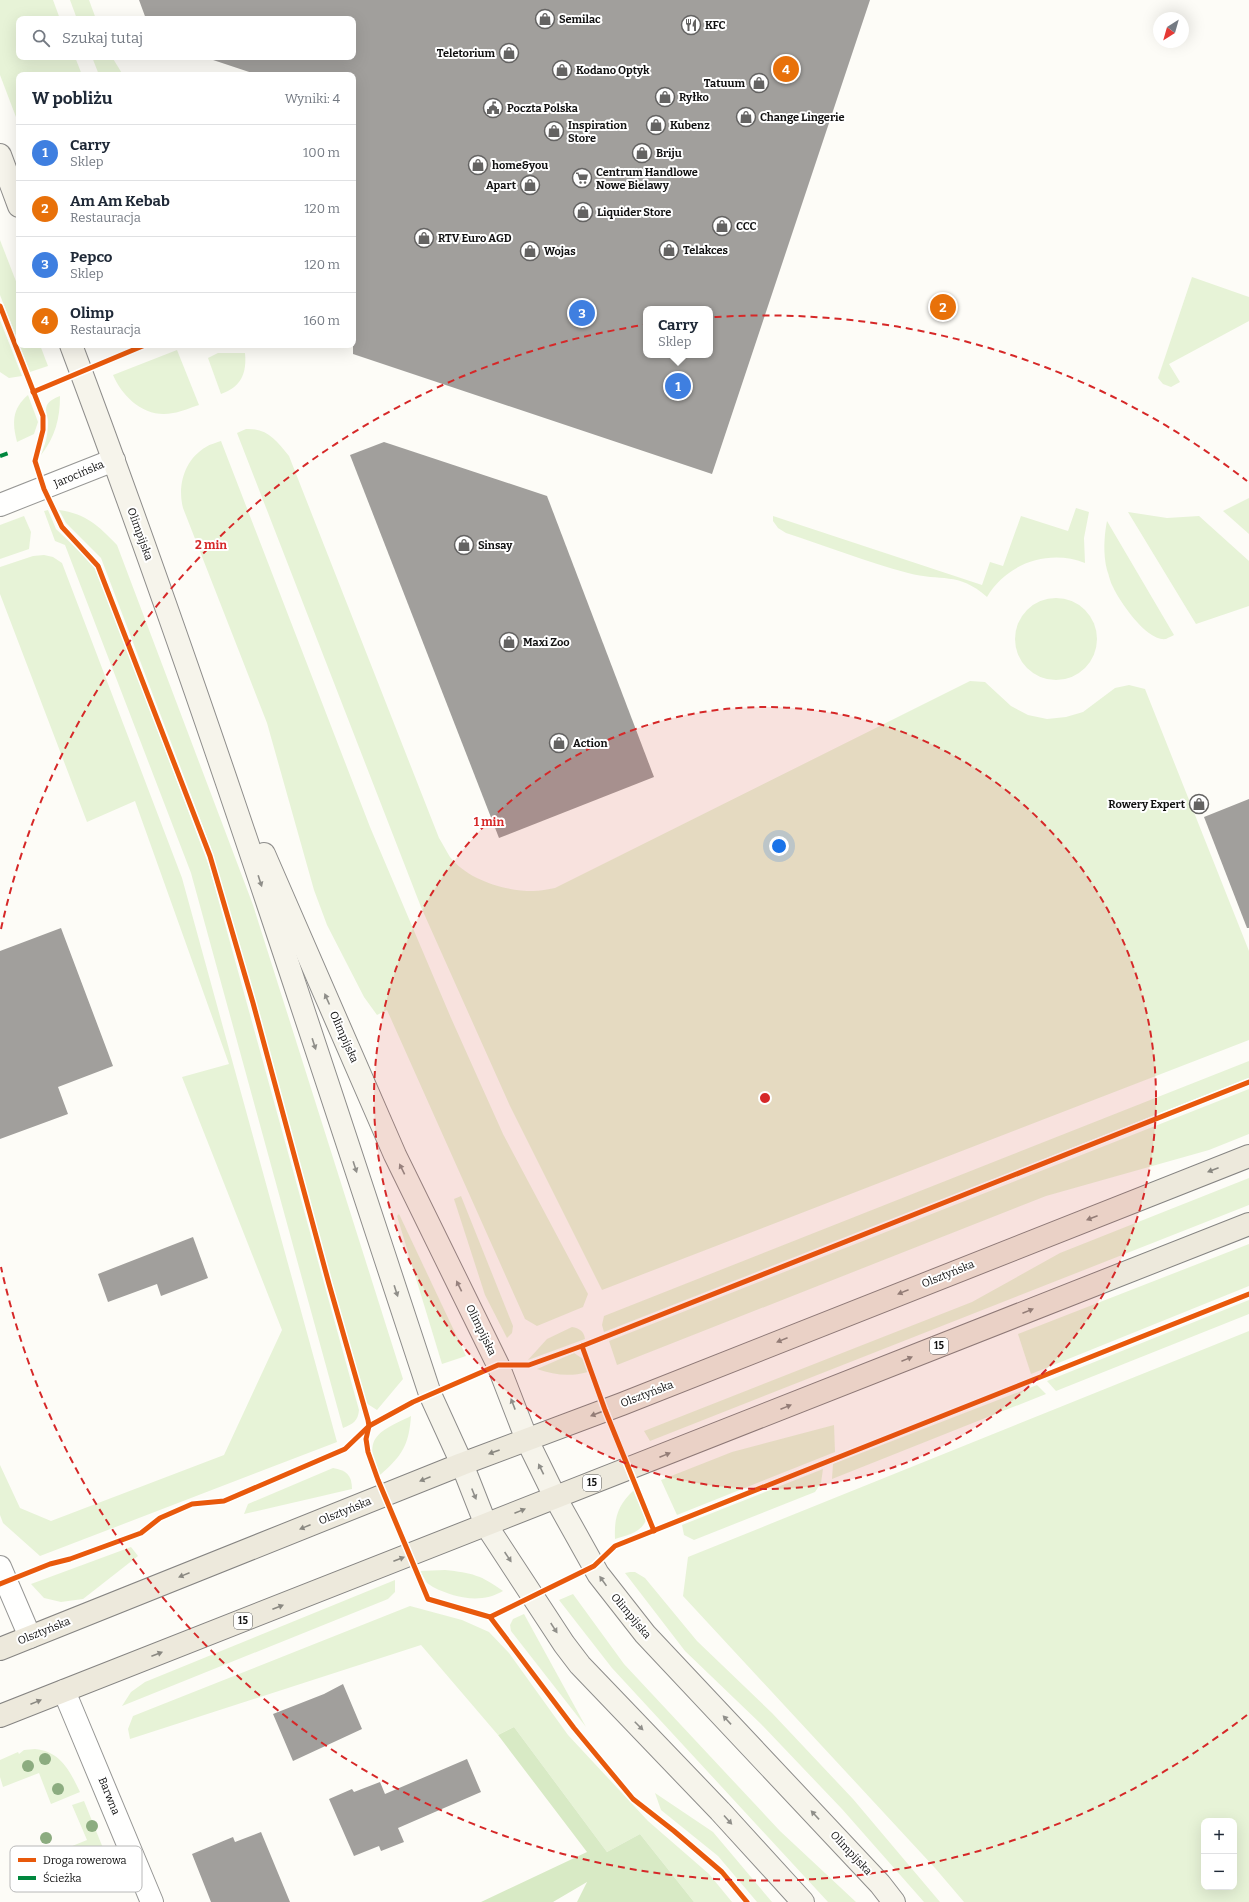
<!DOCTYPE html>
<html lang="pl">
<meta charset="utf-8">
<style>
:root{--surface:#fff;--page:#f2f2f3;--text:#1f2937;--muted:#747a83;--line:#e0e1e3;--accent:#646362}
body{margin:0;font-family:Bitter,serif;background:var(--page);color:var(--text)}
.controls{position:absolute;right:12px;bottom:12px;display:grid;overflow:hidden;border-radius:8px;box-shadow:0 4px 16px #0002}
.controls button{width:36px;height:36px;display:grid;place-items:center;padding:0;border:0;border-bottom:1px solid var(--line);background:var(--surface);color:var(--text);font:20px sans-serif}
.compass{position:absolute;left:1153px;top:12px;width:36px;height:36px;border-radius:50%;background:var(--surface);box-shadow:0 4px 16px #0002;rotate:217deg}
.you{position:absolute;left:779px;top:846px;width:14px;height:14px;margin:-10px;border:3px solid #fff;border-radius:50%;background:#1a73e8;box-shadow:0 0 0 6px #1a73e833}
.badge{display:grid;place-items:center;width:26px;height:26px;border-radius:50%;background:var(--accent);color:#fff;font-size:13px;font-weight:700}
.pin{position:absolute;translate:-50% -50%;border:2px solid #fff;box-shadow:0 1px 4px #0006}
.popup{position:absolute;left:643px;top:306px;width:70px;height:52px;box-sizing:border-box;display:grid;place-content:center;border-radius:8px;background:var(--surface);filter:drop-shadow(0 1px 3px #0005);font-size:13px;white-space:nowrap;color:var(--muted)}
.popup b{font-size:15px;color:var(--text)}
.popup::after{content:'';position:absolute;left:50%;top:100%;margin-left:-8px;border:8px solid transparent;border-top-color:var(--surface)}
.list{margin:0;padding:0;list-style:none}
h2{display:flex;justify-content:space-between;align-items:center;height:52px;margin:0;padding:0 16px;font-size:17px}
h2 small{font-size:13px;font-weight:400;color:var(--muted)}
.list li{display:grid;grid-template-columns:26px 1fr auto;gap:12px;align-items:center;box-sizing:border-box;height:56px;padding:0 16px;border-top:1px solid var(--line)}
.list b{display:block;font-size:15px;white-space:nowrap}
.list p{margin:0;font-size:13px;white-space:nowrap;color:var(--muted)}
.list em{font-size:13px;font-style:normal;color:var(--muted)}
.icon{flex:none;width:22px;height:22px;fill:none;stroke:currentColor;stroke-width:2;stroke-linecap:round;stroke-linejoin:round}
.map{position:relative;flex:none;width:1249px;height:1902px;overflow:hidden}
.search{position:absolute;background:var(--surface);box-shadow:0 4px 16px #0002;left:16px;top:16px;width:340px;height:44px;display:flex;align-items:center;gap:10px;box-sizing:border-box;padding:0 14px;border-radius:8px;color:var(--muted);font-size:15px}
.panel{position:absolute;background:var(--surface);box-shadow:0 4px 16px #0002;left:16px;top:72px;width:340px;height:276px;border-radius:8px}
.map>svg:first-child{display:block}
.green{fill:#e7f3d7;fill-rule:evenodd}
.forest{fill:#d8eac5}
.building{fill:#a19f9c;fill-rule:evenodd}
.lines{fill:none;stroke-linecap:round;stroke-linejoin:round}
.minor-casing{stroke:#979795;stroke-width:24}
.secondary-casing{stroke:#8e8d8b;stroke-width:24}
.primary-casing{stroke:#858482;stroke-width:24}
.minor{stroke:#fffffe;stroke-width:22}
.secondary{stroke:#f6f4eb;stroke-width:22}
.primary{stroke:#ede9dc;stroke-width:22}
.quiet{stroke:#00873e;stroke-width:4;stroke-dasharray:8 4;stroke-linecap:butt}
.cycleway-casing{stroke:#fff;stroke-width:8}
.cycleway{stroke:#e8590c;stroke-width:5}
.tree{fill:#8cac80}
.oneway{fill:#8f8e89}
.oneway2{fill:#8a8881}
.ring{fill:none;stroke:#d62828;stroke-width:2;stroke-dasharray:7 5}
.labels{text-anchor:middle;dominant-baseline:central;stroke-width:4;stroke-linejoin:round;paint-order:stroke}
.shield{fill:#fff;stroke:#585858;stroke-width:1}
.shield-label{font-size:10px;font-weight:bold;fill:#111}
.poi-label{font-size:11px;font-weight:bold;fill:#111;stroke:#fff;text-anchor:start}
.street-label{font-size:11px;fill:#111;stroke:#fff}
.key{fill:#fff;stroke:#b8b8b8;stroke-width:1}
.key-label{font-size:11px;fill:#111}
.centre{fill:#d62828;stroke:#fff;stroke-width:2}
.ring-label{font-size:12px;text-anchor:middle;font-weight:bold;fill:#d62828;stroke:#fff;stroke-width:4;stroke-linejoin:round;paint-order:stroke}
</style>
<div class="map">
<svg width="1249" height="1902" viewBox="0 0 1249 1902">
<rect width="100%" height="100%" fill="#fdfcf7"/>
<g class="green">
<path d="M0,0h53l7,19h-41v38h56l7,18h-63v50l-19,-50z"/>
<path d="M70,0h19l7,19h-19z"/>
<path d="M92,57h20l11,18h-24z"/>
<path d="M0,240l19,49v55l-19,-49z"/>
<path d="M1192,277l57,20v24l-80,43 11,18 -9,5 -8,-3 -5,-6z"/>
<path d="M0,320l22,56 -13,2 -9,-6z"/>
<path d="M19,345h21l8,21 -18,6z"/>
<path d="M177,350l22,55c-8,2 -17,7 -26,8 -27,6 -50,-15 -60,-38z"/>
<path d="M218,353h27c2,20 -4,34 -24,41l-13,-36z"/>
<path d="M28,395l10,27 -4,12 -17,8c-5,-20 -5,-33 11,-47z"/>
<path d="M60,396c0,23 -5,41 -19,59 4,-10 7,-20 7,-31 1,-7 -4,-12 -1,-19 3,-5 8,-7 13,-9z"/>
<path d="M246,429c21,-1 30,11 43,27l150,382c4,6 7,13 11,19 18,23 55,34 83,34 7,0 15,-2 22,-3l415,-207 15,1 26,24 17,9 19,4 19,-2 17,-5 32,-24 14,-3 16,4 104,262v89l-647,250 -92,-184 -89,-199 -184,-474z"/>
<path d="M221,441l149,386 81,191 52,116 85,160 -5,13 -46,19 -12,-7 -138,-309 -10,5 -13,-18 -37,-72 -13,-35 -47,-167 -84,-215c-6,-23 2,-49 23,-61 4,-3 10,-4 15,-6z"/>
<path d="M1249,498v36l-26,-23z"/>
<path d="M1076,508l13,4 -5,26 1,25c-36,-14 -78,0 -98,34 -29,-26 -46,-15 -79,-24 -41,-11 -82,-27 -122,-40l-8,-5 -5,-7v-5l209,69 8,-23 13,4 18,-50 47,15z"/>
<path d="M48,510l8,19 40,38 113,299 150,544c-1,11 -6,14 -16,18l-152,-555 -126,-328 -10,-4 -11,-30z"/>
<path d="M59,510c27,4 39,15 58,35l136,360 150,474 -26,31 -11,-7 -156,-558 -109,-287 -35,-35z"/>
<path d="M1128,512l39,6 32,-2 50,45v45l-53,18z"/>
<path d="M24,516l7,16 -2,17 -29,10v-34z"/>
<path d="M1107,521l67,114c-2,1 -6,3 -8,4 -19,3 -46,-37 -53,-52 -3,-5 -4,-12 -6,-17 -4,-16 -3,-34 0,-49z"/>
<path d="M44,555l9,2 9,6 120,315 155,564 -297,114 -37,-33 -3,-8v-50l20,43 31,13 173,-66 58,-125 -100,-253 47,-13 -94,-263 -48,21 -87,-228v-27l33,-11z"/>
<circle cx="1056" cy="639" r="41"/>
<path d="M1249,1061v17l-645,254 -2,-7 2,-9z"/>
<path d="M1249,1089v45l-40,16 -163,46 -429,169 -8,-24z"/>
<path d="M1249,1178v27l-599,236 -6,-10 328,-129 88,-49z"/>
<path d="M461,1196l52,130 -1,7 -5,5 -22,-43 -31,-96z"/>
<path d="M399,1214l67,142 -24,8 -45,-148z"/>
<path d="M1249,1244v42l-218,88 -13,-40z"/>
<path d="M1249,1300v14l-193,77 -9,-10z"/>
<path d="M572,1327c7,1 12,4 13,12l-57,21 19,-21z"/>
<path d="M1249,1331v571h-285l-29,-34 -252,-272 5,-39zM1204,1821h30v66h-30z"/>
<path d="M574,1353l9,6 5,13c-19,5 -33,3 -51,-3z"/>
<path d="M1037,1385l9,9 -214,85 1,-15z"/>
<path d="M411,1416c-2,29 -9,40 -31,59 -19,-38 0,-44 31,-59z"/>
<path d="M834,1425l1,27 -158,63 -16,-35 71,-28z"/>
<path d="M333,1468c13,2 19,7 19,21l-108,25 4,-10z"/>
<path d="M823,1469l-2,14 -6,9 -121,48 -10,-5 -2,-10z"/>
<path d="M634,1490l12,30c-5,13 -19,15 -31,19 -1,-22 3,-34 19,-49z"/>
<path d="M131,1547l7,9 -55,43 -22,3 -17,-4 -13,-14z"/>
<path d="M445,1570c27,3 36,5 58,21 -22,13 -48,7 -70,-4l-6,-4 -7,-12z"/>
<path d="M630,1572h5l10,6 52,63 75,72 81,86 87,103h-16l-82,-93 -81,-85 -76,-73 -60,-78z"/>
<path d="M395,1580v12l-7,7 -266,107 9,-14 14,-10z"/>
<path d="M573,1594l51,70 156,167 76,71h-28l-216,-234 -53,-68z"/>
<path d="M410,1606l52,14 27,12 20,21 59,82 80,86 61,53 23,28h-38l-54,-68 -33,18 -93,-125 -16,8 -77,-90 -291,94 -2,-10 5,-13z"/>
<path d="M524,1614l62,113 -75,-96 -1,-6 3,-6z"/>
<path d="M35,1749c25,2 35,22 45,43l-29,12 -12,-31 -36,14 -3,-10v-17l18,-8 1,2 5,-4z"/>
<path d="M655,1793l58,39 59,70h-15l-39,-46 -57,-46z"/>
<path d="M84,1801l23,57 -75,31 -9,-23 64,-26 -15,-35z"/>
</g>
<path class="forest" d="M514,1727l93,125 33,-18 54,68h-117l10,-20 -34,20h-72l106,-50 -89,-117z"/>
<g class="building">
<path d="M139,0h731l-158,474 -359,-120v-279h-95l-54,-18h149v-38h-207zM646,309h64v46h-64z"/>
<path d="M384,442l163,54 107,281 -155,61 -149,-383z"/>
<path d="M1249,799v129h-2l-43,-111z"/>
<path d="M61,928l52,138 -55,21 10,27 -68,25v-188z"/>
<path d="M193,1237l15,41 -47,18 -4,-12 -49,18 -10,-28z"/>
<path d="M343,1684l19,45 -69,32 -20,-47 51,-20z"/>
<path d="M467,1759l14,33 -83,36 6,14 -23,9 -2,-5 -25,10 -25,-57 23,-10 2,3 26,-10 5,12z"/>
<path d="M261,1832l29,70h-79l-19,-48 41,-17 2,5z"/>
</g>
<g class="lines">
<defs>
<g id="minor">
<path d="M0,505l114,-45"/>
<path d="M0,1567l30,70"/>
<path d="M64,1691l88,211"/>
</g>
<g id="secondary">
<path d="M0,155l19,51"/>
<path d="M71,345c130,346 243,698 359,1049l32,70 24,61 78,119 16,21 140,146 83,91"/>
<path d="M264,854l131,301 103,210 29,75 28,57 43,77 47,60 235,250 14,18"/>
</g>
<g id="primary">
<path d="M0,1649l462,-185 160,-60 627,-248"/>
<path d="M0,1716l1249,-492"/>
</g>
</defs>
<use href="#minor" class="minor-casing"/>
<use href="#secondary" class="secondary-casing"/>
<use href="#primary" class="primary-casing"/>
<use href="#minor" class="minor"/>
<use href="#secondary" class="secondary"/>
<use href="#primary" class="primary"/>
<path class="quiet" d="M0,456l9,-3"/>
<defs>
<g id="cycleway">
<path d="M0,306l43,110v14l-8,31 9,28 18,38 36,39 112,290 43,147 76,281 39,136 1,6 -3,13 2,13 10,28 50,119 62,18 84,111 59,71 41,32 48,41 25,30"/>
<path d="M33,392l112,-47"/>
<path d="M582,1346l23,64 49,121"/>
<path d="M0,1584l50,-20 20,-5 71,-26 19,-15 32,-14 32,-3 121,-52 24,-23 44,-24 85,-37h31l53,-19 667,-264"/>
<path d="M490,1617l104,-51 21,-20 634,-252"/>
</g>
</defs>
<use href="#cycleway" class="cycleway-casing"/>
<use href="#cycleway" class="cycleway"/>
</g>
<g class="tree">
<circle cx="45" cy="1759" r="6"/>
<circle cx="28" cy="1766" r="6"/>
<circle cx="58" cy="1789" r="6"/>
<circle cx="92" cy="1826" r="6"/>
<circle cx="46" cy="1838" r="6"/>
</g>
<defs><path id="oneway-solid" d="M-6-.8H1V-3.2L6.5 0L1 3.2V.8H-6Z"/></defs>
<g class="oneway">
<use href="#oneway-solid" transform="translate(260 881) rotate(72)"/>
<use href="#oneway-solid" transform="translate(327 999) rotate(-114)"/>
<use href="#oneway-solid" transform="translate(314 1044) rotate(72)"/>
<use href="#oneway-solid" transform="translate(355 1167) rotate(72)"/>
<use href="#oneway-solid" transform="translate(402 1169) rotate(-116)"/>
<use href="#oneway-solid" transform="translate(459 1286) rotate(-116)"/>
<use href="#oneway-solid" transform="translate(396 1291) rotate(72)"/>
<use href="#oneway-solid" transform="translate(513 1404) rotate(-111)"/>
<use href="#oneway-solid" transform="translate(541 1469) rotate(-116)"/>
<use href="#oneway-solid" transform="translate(474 1494) rotate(68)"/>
<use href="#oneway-solid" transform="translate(508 1557) rotate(56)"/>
<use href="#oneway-solid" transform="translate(603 1581) rotate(-125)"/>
<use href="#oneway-solid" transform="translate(554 1628) rotate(57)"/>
<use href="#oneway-solid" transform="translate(727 1720) rotate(-133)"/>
<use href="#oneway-solid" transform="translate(639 1726) rotate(45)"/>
<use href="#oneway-solid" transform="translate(815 1815) rotate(-133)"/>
<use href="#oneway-solid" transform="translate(728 1820) rotate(48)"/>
</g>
<g class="oneway2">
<use href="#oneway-solid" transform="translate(1213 1170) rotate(159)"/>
<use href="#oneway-solid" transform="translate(1092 1218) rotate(159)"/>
<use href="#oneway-solid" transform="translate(903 1292) rotate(158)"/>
<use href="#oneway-solid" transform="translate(1028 1311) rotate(-22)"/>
<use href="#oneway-solid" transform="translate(782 1340) rotate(158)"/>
<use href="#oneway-solid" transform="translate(907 1359) rotate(-22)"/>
<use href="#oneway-solid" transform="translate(786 1407) rotate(-22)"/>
<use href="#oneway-solid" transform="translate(596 1414) rotate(159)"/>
<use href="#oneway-solid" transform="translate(494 1452) rotate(160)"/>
<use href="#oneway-solid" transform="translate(665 1455) rotate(-22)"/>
<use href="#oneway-solid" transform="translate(425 1479) rotate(158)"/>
<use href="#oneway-solid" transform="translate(520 1511) rotate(-22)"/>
<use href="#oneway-solid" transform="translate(305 1527) rotate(158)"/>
<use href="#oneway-solid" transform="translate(399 1559) rotate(-21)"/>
<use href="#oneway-solid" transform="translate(184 1575) rotate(158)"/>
<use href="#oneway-solid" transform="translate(278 1607) rotate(-21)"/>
<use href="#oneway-solid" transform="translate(157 1654) rotate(-21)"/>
<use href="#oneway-solid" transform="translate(36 1702) rotate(-22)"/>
</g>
<circle cx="765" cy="1098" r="391" fill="#d62828" fill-opacity=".12"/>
<g class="ring">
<circle cx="765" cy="1098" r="391"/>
<path d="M1247 1715A783 783 0 0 1 1 1267M1 929A783 783 0 0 1 1247 481"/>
</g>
<defs>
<symbol id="shop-ring" viewBox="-11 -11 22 22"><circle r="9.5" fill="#fff" stroke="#646362" stroke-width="1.5"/><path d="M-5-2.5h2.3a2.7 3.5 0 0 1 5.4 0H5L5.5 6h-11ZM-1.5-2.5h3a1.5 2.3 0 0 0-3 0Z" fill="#646362"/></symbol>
<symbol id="restaurant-ring" viewBox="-11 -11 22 22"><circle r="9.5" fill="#fff" stroke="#646362" stroke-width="1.5"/><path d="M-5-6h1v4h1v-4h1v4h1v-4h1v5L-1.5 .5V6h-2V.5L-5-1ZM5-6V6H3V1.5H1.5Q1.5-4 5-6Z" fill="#646362"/></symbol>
<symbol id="civic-ring" viewBox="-11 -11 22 22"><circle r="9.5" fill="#fff" stroke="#646362" stroke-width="1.5"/><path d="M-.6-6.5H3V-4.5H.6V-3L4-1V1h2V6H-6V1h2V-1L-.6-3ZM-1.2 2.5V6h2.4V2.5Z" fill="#646362"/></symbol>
<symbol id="supermarket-ring" viewBox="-11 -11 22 22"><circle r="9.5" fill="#fff" stroke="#646362" stroke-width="1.5"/><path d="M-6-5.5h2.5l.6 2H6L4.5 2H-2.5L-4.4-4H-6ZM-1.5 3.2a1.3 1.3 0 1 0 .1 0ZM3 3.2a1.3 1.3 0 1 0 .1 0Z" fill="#646362"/></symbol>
</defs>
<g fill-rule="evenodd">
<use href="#shop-ring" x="534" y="8" width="22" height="22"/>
<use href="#restaurant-ring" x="680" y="14" width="22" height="22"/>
<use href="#shop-ring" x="498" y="42" width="22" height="22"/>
<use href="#shop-ring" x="551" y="59" width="22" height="22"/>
<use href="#shop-ring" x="748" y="72" width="22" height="22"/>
<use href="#shop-ring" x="654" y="86" width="22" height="22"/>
<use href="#civic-ring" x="482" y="97" width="22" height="22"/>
<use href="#shop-ring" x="735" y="106" width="22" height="22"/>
<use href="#shop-ring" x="645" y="114" width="22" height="22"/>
<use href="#shop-ring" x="543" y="120" width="22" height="22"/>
<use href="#shop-ring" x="631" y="142" width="22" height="22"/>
<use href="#shop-ring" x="467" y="154" width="22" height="22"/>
<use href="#supermarket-ring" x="571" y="167" width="22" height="22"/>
<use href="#shop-ring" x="519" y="174" width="22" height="22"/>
<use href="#shop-ring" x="572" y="201" width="22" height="22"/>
<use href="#shop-ring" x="711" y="215" width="22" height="22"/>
<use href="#shop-ring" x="413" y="227" width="22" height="22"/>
<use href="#shop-ring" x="658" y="239" width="22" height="22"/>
<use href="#shop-ring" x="519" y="240" width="22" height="22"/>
<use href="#shop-ring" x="453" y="534" width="22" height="22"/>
<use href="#shop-ring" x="498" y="631" width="22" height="22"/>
<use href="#shop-ring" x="548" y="732" width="22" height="22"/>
<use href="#shop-ring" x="1188" y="793" width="22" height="22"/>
</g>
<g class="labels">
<g class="shield">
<rect x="930" y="1338" width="18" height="16" rx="3"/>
<rect x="583" y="1475" width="18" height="16" rx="3"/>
<rect x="234" y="1613" width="18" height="16" rx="3"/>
</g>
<g class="shield-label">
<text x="939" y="1346">15</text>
<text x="592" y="1483">15</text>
<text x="243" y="1621">15</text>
</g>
<g class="poi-label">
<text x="559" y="19">Semilac</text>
<text x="705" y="25">KFC</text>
<text x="495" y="53" text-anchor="end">Teletorium</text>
<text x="576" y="70">Kodano Optyk</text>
<text x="745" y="83" text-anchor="end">Tatuum</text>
<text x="679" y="97">Ryłko</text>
<text x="507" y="108">Poczta Polska</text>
<text x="760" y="117">Change Lingerie</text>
<text x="568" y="125">Inspiration<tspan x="568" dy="13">Store</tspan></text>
<text x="670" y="125">Kubenz</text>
<text x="656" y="153">Briju</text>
<text x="492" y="165">home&amp;you</text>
<text x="596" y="172">Centrum Handlowe<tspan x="596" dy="13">Nowe Bielawy</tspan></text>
<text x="516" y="185" text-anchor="end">Apart</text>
<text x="597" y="212">Liquider Store</text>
<text x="736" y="226">CCC</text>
<text x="438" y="238">RTV Euro AGD</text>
<text x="683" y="250">Telakces</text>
<text x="544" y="251">Wojas</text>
<text x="478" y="545">Sinsay</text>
<text x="523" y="642">Maxi Zoo</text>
<text x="573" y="743">Action</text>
<text x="1185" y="804" text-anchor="end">Rowery Expert</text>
</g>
<g class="street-label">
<text transform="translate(79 474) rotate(-23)">Jarocińska</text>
<text transform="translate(140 534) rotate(70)">Olimpijska</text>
<text transform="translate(344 1037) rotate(66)">Olimpijska</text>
<text transform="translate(948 1274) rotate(-22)">Olsztyńska</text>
<text transform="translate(481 1330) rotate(64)">Olimpijska</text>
<text transform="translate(647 1394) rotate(-21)">Olsztyńska</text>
<text transform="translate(345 1511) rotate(-22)">Olsztyńska</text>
<text transform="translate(631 1616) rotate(50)">Olimpijska</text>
<text transform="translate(44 1631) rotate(-22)">Olsztyńska</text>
<text transform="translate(109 1796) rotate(68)">Barwna</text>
<text transform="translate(851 1853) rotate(47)">Olimpijska</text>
</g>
</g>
<rect x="10" y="1846" width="132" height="46" rx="6" class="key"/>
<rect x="18" y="1858" width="18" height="4" fill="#e8590c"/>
<rect x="18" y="1876" width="18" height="4" fill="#00873e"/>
<g class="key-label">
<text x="43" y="1864">Droga rowerowa</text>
<text x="43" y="1882">Ścieżka</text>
</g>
<circle cx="765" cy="1098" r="6" class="centre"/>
<g class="ring-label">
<text x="211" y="549">2 min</text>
<text x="489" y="826">1 min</text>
</g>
</svg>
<div class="controls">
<button>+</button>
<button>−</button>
</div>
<svg class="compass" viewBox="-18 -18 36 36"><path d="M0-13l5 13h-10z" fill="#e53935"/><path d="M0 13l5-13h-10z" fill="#747a83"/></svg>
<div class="you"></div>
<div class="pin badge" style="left:678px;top:386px;background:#3f7fe0">1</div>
<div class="popup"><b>Carry</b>Sklep</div>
<div class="pin badge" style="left:943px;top:307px;background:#e8710a">2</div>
<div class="pin badge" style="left:582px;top:313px;background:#3f7fe0">3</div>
<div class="pin badge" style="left:786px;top:69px;background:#e8710a">4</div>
<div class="search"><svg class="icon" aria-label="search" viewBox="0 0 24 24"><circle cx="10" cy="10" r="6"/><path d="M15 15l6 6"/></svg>Szukaj tutaj</div>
<section class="panel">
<h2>W pobliżu<small>Wyniki: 4</small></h2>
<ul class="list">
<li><span class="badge" style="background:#3f7fe0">1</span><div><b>Carry</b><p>Sklep</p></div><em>100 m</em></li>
<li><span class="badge" style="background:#e8710a">2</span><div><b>Am Am Kebab</b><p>Restauracja</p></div><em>120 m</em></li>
<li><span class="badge" style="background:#3f7fe0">3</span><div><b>Pepco</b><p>Sklep</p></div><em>120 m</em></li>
<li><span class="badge" style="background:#e8710a">4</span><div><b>Olimp</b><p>Restauracja</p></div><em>160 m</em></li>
</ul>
</section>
</div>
